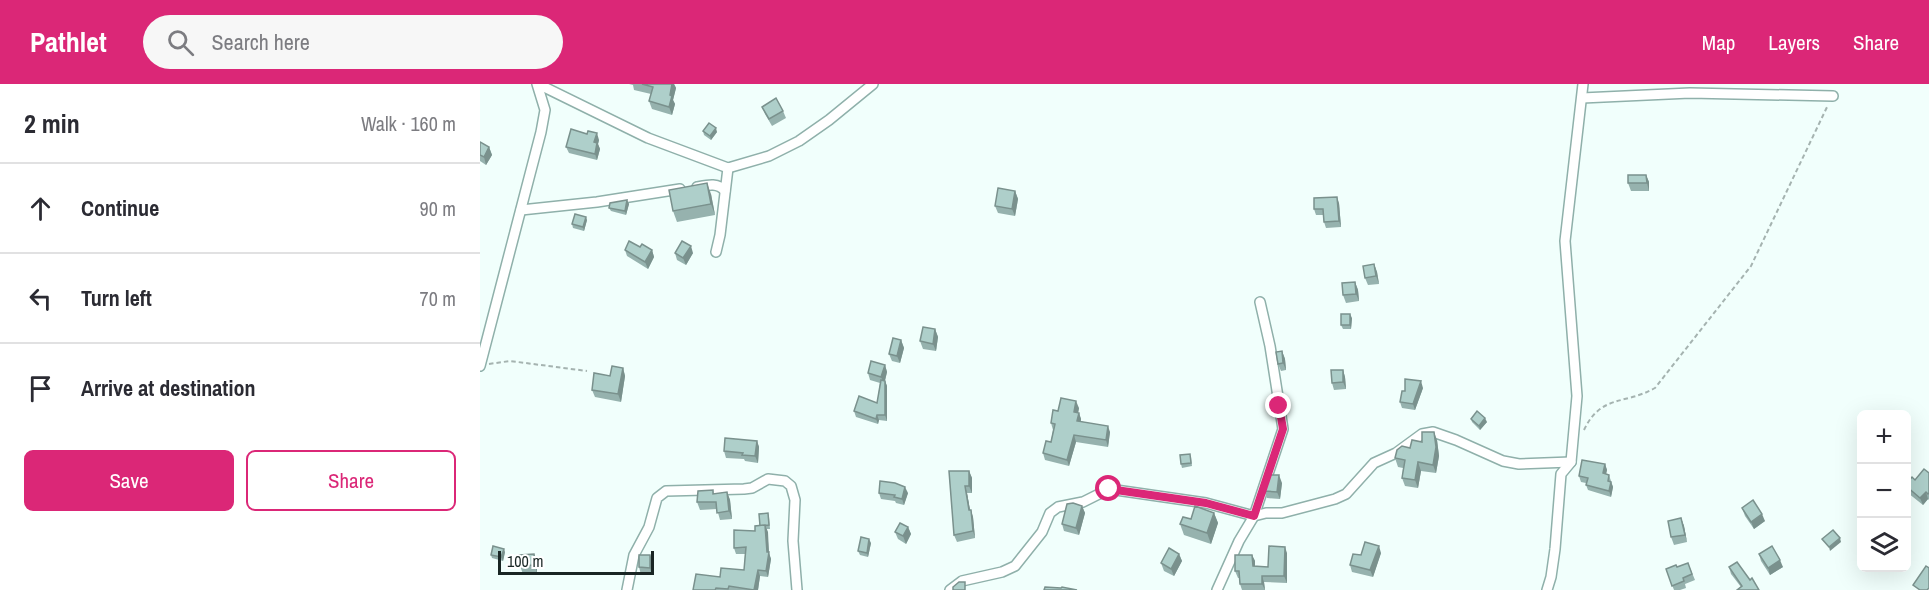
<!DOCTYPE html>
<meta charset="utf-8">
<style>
:root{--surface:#fff;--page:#f7f7f7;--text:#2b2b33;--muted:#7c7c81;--line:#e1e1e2;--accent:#db2777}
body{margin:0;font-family:"Archivo Narrow",sans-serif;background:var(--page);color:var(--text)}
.controls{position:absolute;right:18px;bottom:18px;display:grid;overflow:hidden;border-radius:9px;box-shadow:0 6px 24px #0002}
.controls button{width:54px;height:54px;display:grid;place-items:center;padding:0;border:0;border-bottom:2px solid var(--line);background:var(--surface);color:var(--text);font:30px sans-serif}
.scale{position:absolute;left:18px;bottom:15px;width:156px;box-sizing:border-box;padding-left:6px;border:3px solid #192624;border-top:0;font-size:16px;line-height:21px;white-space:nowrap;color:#192624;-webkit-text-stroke:4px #fff;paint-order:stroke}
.stop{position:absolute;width:18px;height:18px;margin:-14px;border:4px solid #db2777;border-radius:50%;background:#fff}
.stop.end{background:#db2777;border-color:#fff;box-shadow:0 2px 6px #0008}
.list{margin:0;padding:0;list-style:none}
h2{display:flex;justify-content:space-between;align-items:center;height:78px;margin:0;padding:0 24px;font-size:26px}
h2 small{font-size:20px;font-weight:400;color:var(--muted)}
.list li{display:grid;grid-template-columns:39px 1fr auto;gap:18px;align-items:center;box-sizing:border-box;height:90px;padding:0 24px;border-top:2px solid var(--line)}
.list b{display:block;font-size:22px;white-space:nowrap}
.list em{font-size:20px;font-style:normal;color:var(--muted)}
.actions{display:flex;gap:12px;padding:18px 24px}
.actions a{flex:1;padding:14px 0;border:2px solid var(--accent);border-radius:9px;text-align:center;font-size:21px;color:var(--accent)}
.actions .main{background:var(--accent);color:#fff}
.icon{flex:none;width:33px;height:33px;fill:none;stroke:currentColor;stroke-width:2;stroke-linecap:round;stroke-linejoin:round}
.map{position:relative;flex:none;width:1449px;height:506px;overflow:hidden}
header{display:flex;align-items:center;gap:36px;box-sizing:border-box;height:84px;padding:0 30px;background:var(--accent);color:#fff}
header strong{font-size:28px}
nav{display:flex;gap:33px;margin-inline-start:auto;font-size:21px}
.search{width:420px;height:54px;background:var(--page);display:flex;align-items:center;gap:15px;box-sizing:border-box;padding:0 21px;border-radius:33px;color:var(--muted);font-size:22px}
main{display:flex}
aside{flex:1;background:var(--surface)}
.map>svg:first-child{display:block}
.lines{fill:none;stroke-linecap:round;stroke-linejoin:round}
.street-casing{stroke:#8fb0aa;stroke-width:12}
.path{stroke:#a5b3b0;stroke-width:2;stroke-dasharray:4.5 3;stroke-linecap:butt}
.street{stroke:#fff;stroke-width:9}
.wall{fill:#96b2ae}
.shaded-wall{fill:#7a918d}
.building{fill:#aecfca;stroke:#7a918d;stroke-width:1.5}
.route{stroke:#db2777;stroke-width:8}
</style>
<header>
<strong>Pathlet</strong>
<div class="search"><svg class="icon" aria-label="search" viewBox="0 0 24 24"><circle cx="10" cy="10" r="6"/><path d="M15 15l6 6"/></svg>Search here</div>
<nav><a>Map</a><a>Layers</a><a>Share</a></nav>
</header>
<main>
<aside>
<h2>2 min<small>Walk · 160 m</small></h2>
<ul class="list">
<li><svg class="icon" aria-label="ahead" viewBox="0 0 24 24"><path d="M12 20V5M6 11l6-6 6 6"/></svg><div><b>Continue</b></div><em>90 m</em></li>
<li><svg class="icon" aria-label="left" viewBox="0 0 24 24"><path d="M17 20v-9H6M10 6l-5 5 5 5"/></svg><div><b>Turn left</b></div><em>70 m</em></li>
<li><svg class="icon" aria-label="arrive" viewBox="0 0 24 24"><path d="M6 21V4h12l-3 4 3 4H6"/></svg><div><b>Arrive at destination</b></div></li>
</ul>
<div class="actions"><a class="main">Save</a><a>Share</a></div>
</aside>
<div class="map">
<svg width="1449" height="506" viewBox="0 0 1449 506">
<rect width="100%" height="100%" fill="#f1fffc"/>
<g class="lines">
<defs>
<g id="street">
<path d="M58,0l110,54 80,30 41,-12 30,-15 30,-21 44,-36"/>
<path d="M1102,14l108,-5 143,3"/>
<path d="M217,103c10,-2 21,-5 28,4"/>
<path d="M41,126l76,-8 83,-13"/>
<path d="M236,168l4,-17 8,-67"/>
<path d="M0,282l61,-234 4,-22 -8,-26"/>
<path d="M147,506l7,-35 15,-28 8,-29 9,-7 78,-2 8,-1 16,-9 17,2 6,5 4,14 -2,41 4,49"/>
<path d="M470,506l12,-9 40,-9 13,-6 27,-34 8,-19 8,-6 25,-5 26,-13 97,14 48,13 12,-3h16l53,-14 11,-5 28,-31 22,-10 26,-19 11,-2 23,8 47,21 16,3 52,-2"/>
<path d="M737,506l22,-49 15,-25 29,-87 -13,-83 -10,-44"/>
<path d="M1067,506l4,-13 4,-28 6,-75 10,-12 6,-66 -12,-155 18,-157"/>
</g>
</defs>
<use href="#street" class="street-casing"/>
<g class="path">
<path d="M9,280l21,-3 77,10"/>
<path d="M1104,346c17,-36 41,-25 71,-42l96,-122 77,-161"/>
</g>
<use href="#street" class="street"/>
</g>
<g class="wall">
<path d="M149,0h45l2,4 -3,12 2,4 -3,11 -20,-6 -3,-8 2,-7 -17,-4 -1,-5z"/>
<path d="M282,23l21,4 3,7 -14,8 -7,-12z"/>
<path d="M223,47l14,1 -6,8 -7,-5z"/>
<path d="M119,56l-1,4 2,5 -3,11 -28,-7 -3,-6z"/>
<path d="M0,58l9,5 3,8 -6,10 -6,-4z"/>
<path d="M1166,91l3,7v9h-18l-3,-8z"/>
<path d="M535,107l3,8 -3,17 -17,-3 -3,-7z"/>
<path d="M231,110l4,21 -38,7 -4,-11z"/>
<path d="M147,116l2,4 -3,11 -15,-4 -2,-3z"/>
<path d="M859,119l2,24 -15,1 -2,-6 -1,-7h-7l-2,-6z"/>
<path d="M107,136l-3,11 -11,-3 -1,-4z"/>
<path d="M160,163l12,3 2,7 -6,12 -21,-13 -2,-6z"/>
<path d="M195,169h18l-7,12 -9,-5z"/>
<path d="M894,180l3,8 2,12 -11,1 -3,-7z"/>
<path d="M875,198l3,8 1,11 -13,2 -3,-8z"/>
<path d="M872,234l-1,11h-8l-2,-4z"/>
<path d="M455,245l3,8 -2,14 -13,-2 -3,-8z"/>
<path d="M421,256l3,8 -4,15 -8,-2 -3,-7z"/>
<path d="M802,267l3,8 1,11 -5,1 -3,-7z"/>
<path d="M405,281l2,7 -2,9 2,5v35l-8,-1 -1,4 -22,-7 -2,-6 23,-8 3,-20 -10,-3 -2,-7z"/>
<path d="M143,284l2,8 -4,26 -26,-5 -3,-7 18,-14z"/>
<path d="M863,286l2,7 1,12 -12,1 -2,-7z"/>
<path d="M943,304l-8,22 -13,-2 -2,-6 5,-11z"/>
<path d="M599,324l-1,5h1l2,6v2l29,11 -2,15 -32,-5 -7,24 -24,-6 -2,-7 8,-11 2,-12 -2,-7 7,-12z"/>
<path d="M991,335l16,3 -7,8 -8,-8z"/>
<path d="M957,356l2,16 -3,17 -15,-2 -3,17 -13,-2 -3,-8 1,-10 -5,-1 -3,-9 15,-10 12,-6z"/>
<path d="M277,357l2,6 -1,16 -13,-2 -1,-2 -18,-1 -2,-7z"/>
<path d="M711,373l1,9 -10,2 -1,-4z"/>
<path d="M1125,380l2,6 -1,4 3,1 4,12 -2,10 -23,-7 -2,-5v-2l-5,-1 -2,-6z"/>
<path d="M469,387h20l3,7v15h-5l3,17 3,7 2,21 -18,4 -3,-7z"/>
<path d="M1449,389v27l-1,-1 -5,6 -15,-12 -2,-5v-4z"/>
<path d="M802,399l-2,16 -13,-1 -3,-7z"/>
<path d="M233,406l1,4 13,-2 3,8 2,19 -12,1 -3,-11 -17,1 -3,-8z"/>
<path d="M399,409h29l-4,12 -8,-2 -1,-2 -14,-2z"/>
<path d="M602,422l3,7 -6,22 -15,-4 -2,-7z"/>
<path d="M1262,424l23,13 -11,8 -9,-13z"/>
<path d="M288,429l1,4 1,12h-3l2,24 2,6 -3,18 -8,-1 -2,14h-65l27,-13 24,-7 1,-16h-9l-2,-6 21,-17z"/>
<path d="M734,429l4,10 -7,21 -27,-9 -4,-11 11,-5z"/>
<path d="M1201,434l3,8 3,16 -13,3 -3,-8z"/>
<path d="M428,443l3,7 -5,10 -8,-5 -3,-7z"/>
<path d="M391,459l-3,14 -8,-2 -2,-4z"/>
<path d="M25,468l-2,9 -11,-3 -1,-3z"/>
<path d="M807,469v30l-23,-1 1,8h-23l-2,-6 -1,-6h-1l-3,-7 17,-16 3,6v5l13,1z"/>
<path d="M901,469l-8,24 -21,-5 -2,-7z"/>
<path d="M54,470l3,7v12l-14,1 -3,-8z"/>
<path d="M699,470l3,7 -8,15 -10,-5 -3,-8z"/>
<path d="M1279,470l24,13 -13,8 -9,-14z"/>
<path d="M170,471l3,7 -1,13h-11l-2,-8z"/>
<path d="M1208,479l7,17 -10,4 1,4 -6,2h-6l-8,-21 11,-2z"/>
<path d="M1249,483l21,13 -9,7 -10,-13z"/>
</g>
<g class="shaded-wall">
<path d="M192,0h2l2,4 -3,12 2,4 -3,11 -3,-8z"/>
<path d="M236,44l1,4 -6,8 -1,-4z"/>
<path d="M117,49l2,7 -1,4 2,5 -3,11 -2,-6 -1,-12z"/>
<path d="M9,63l3,8 -6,10 -2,-8z"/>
<path d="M1166,91l3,7v9l-2,-8z"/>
<path d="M227,99l4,11 4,21 -4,-11z"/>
<path d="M535,107l3,8 -3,17 -3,-7z"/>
<path d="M857,113l2,6 2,24 -2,-6z"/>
<path d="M147,116l2,4 -3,11 -1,-4z"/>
<path d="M106,133l1,3 -3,11 -1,-4z"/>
<path d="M211,162l2,7 -7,12 -3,-7z"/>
<path d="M172,166l2,7 -6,12 -3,-7z"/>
<path d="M894,180l3,8 2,12 -3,-8z"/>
<path d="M875,198l3,8 1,11 -3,-7z"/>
<path d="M870,230l2,4 -1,11 -1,-4z"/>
<path d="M455,245l3,8 -2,14 -3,-7z"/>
<path d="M421,256l3,8 -4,15 -3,-7z"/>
<path d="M802,267l3,8 1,11 -3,-7z"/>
<path d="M405,281l2,7 -3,12 -3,-7z"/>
<path d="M143,284l2,8 -4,26 -3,-8z"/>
<path d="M863,286l2,7 1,12 -3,-7z"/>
<path d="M405,297l2,5v35l-2,-6z"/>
<path d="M941,297l2,7 -8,22 -2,-6z"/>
<path d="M596,317l3,7 -2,11 -3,-7z"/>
<path d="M599,329l2,6 -1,8 -3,-6z"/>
<path d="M397,331l2,5 -1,4 -2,-5z"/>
<path d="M1005,334l2,4 -7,8 -1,-4z"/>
<path d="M628,342l2,6 -2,15 -2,-7z"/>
<path d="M954,348l3,8 2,16 -3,17 -3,-8z"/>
<path d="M594,351l2,7 -7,24 -2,-6z"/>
<path d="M277,357l2,6 -1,16 -3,-7z"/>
<path d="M938,378l3,9 -3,17 -3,-8z"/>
<path d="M1125,380l2,6 -2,8 -2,-5z"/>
<path d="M489,387l3,7v15l-3,-7z"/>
<path d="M799,391l3,8 -2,16 -3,-7z"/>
<path d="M1131,398l2,5 -2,10 -2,-6z"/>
<path d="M485,402l2,7 4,22v-5l2,7 2,21 -2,-7z"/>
<path d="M425,403l3,6 -4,12 -2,-6z"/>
<path d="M247,408l3,8 2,19 -3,-8z"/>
<path d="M1446,408l2,7 -5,6 -3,-7z"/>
<path d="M602,422l3,7 -6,22 -3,-7z"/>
<path d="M734,429l4,10 -7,21 -4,-11z"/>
<path d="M1282,430l3,7 -11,8 -3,-7z"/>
<path d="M1201,434l3,8 3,16 -2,-7z"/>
<path d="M285,441l3,7 1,21 2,6 -3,18 -2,-6 1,-19z"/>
<path d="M428,443l3,7 -5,10 -3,-8z"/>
<path d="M1360,454l1,4 -11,9 -1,-4z"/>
<path d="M389,455l2,4 -3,14 -1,-4z"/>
<path d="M899,462l2,7 -8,24 -3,-7z"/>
<path d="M805,463l2,6v30l-3,-7z"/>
<path d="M24,465l1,3 -2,9 -2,-4z"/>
<path d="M54,470l3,7v12l-2,-8z"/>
<path d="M699,470l3,7 -8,15 -3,-7z"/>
<path d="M170,471l3,7 -1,13 -2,-7z"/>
<path d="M772,471l3,6v11l-2,-6z"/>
<path d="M1300,476l3,7 -13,8 -2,-7z"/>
<path d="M278,486l2,6 -2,14h-4z"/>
<path d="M782,492l2,6 1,8 -3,-6z"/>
</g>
<g class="building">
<path d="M162,0h30l-2,11 2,1 -3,11 -20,-6 4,-14z"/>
<path d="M296,14l7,13 -14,8 -7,-12z"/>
<path d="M229,39l7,5 -6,8 -7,-5z"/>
<path d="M91,45l16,5 1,-3 9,2 -3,9 3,1 -2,11 -29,-7z"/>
<path d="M0,58l9,5 -5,10 -4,-2z"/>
<path d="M1148,91h18l1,8h-19z"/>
<path d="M227,99l4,21 -38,7 -4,-21z"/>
<path d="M518,104l17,3 -3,18 -17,-3z"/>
<path d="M857,113l2,24 -15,1 -1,-13h-9v-11z"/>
<path d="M147,116l-2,11 -16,-3 1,-5z"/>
<path d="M95,130l11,3 -3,10 -11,-3z"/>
<path d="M149,157l11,6 2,-3 10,6 -7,12 -20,-12z"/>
<path d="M202,157l9,5 -8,12 -8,-5z"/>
<path d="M894,180l2,12 -11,2 -2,-12z"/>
<path d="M875,198l1,12 -13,1 -1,-12z"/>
<rect x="861" y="230" width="9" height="11"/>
<path d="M443,243l12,2 -2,15 -13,-3z"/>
<path d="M413,254l8,2 -4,16 -8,-2z"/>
<path d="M802,267l1,12 -5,1 -2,-12z"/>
<path d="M391,277l14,4 -4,12 -13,-4z"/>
<path d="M132,282l11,2 -5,26 -26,-4 2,-17 16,3z"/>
<path d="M851,286h12v12l-11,1z"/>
<path d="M925,295l16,2 -8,23 -13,-2 2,-11h3z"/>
<path d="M401,296l4,1v34h-8l-1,4 -22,-8 5,-15 18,7z"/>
<path d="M581,314l15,3 -2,11 5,1 -2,8 31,5 -2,14 -32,-5 -7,25 -24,-7 3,-12 5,1 4,-18 -4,-1 2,-13 5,1z"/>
<path d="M997,327l8,7 -6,8 -8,-7z"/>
<path d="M942,348h12l2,15 -3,18 -15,-3 -3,18 -13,-2 3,-18 -10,-2 2,-8 5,-4 8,2 2,-8 10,2z"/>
<path d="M245,354l32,3 -2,15 -13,-1 1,-2 -19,-2z"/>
<path d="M710,370l1,9 -10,1 -1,-9z"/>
<path d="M1102,376l23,4 -2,9 6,2 -1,6 3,1 -2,9 -23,-6 2,-7 -9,-2z"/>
<path d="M1444,385l5,4v20l-1,1 -2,-2 -6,6 -14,-12v-2l6,-7 3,3z"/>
<path d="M469,387h20v15h-4l4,24h2l2,21 -19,4z"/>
<path d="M790,391h9l-2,17 -13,-1z"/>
<path d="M400,397l15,2 10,4 -3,12 -8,-2 1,-2 -16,-2z"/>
<path d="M233,406v4l14,-2 2,19 -12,2 -1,-11h-19l1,-11z"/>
<path d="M1273,416l9,14 -11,8 -9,-14z"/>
<path d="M593,419l9,3 -6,22 -14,-4 5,-20z"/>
<path d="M715,422l19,7 -7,20 -27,-9 3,-7 8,2z"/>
<path d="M288,429l1,12 -9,1 -1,-12z"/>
<path d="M1201,434l4,17 -14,2 -3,-16z"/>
<path d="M420,439l8,4 -5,9 -8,-4z"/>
<path d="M285,441l2,27h2l-3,19 -8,-1 -4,20 -25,-4 -1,3 -12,-1 -1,2h-22l3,-16 24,3 1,-9 23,2 2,-23 -12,1v-18l21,1v-5z"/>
<path d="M1353,446l7,8 -11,9 -7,-8z"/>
<path d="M381,453l8,2 -2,14 -9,-2z"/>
<path d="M885,458l14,4 -9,24 -20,-5 3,-11 8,1z"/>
<path d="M13,462l11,3 -3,8 -10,-2z"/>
<path d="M789,462l16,1 -1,29h-22v8h-22l-1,-13h-4v-16h17l1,11 15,1z"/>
<path d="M1292,462l8,14 -12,8 -9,-14z"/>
<path d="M689,464l10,6 -8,15 -10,-6z"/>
<path d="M54,470l1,11 -15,1 -1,-11z"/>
<path d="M159,471h11v13l-11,-1z"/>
<path d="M1257,478l13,18 2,-2 7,12h-22l5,-4 -13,-19z"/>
<path d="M1208,479l4,11 -9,4 1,3 -12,5 -6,-17 10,-4 1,2z"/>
<path d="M1446,482l3,2v20l-2,2h-7l-7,-5z"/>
<path d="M479,498h6v8h-12v-3z"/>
<path d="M565,503l16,1 1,-1 15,3h-33z"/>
</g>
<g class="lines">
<path class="route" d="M629,405l97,14 48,13 29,-87 -4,-23"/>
</g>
</svg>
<div class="controls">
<button>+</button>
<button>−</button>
<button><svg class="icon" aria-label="layers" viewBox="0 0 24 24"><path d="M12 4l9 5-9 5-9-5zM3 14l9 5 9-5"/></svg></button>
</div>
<div class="scale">100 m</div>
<div class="stop" style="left:629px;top:405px"></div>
<div class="stop end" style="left:799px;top:322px"></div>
</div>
</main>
